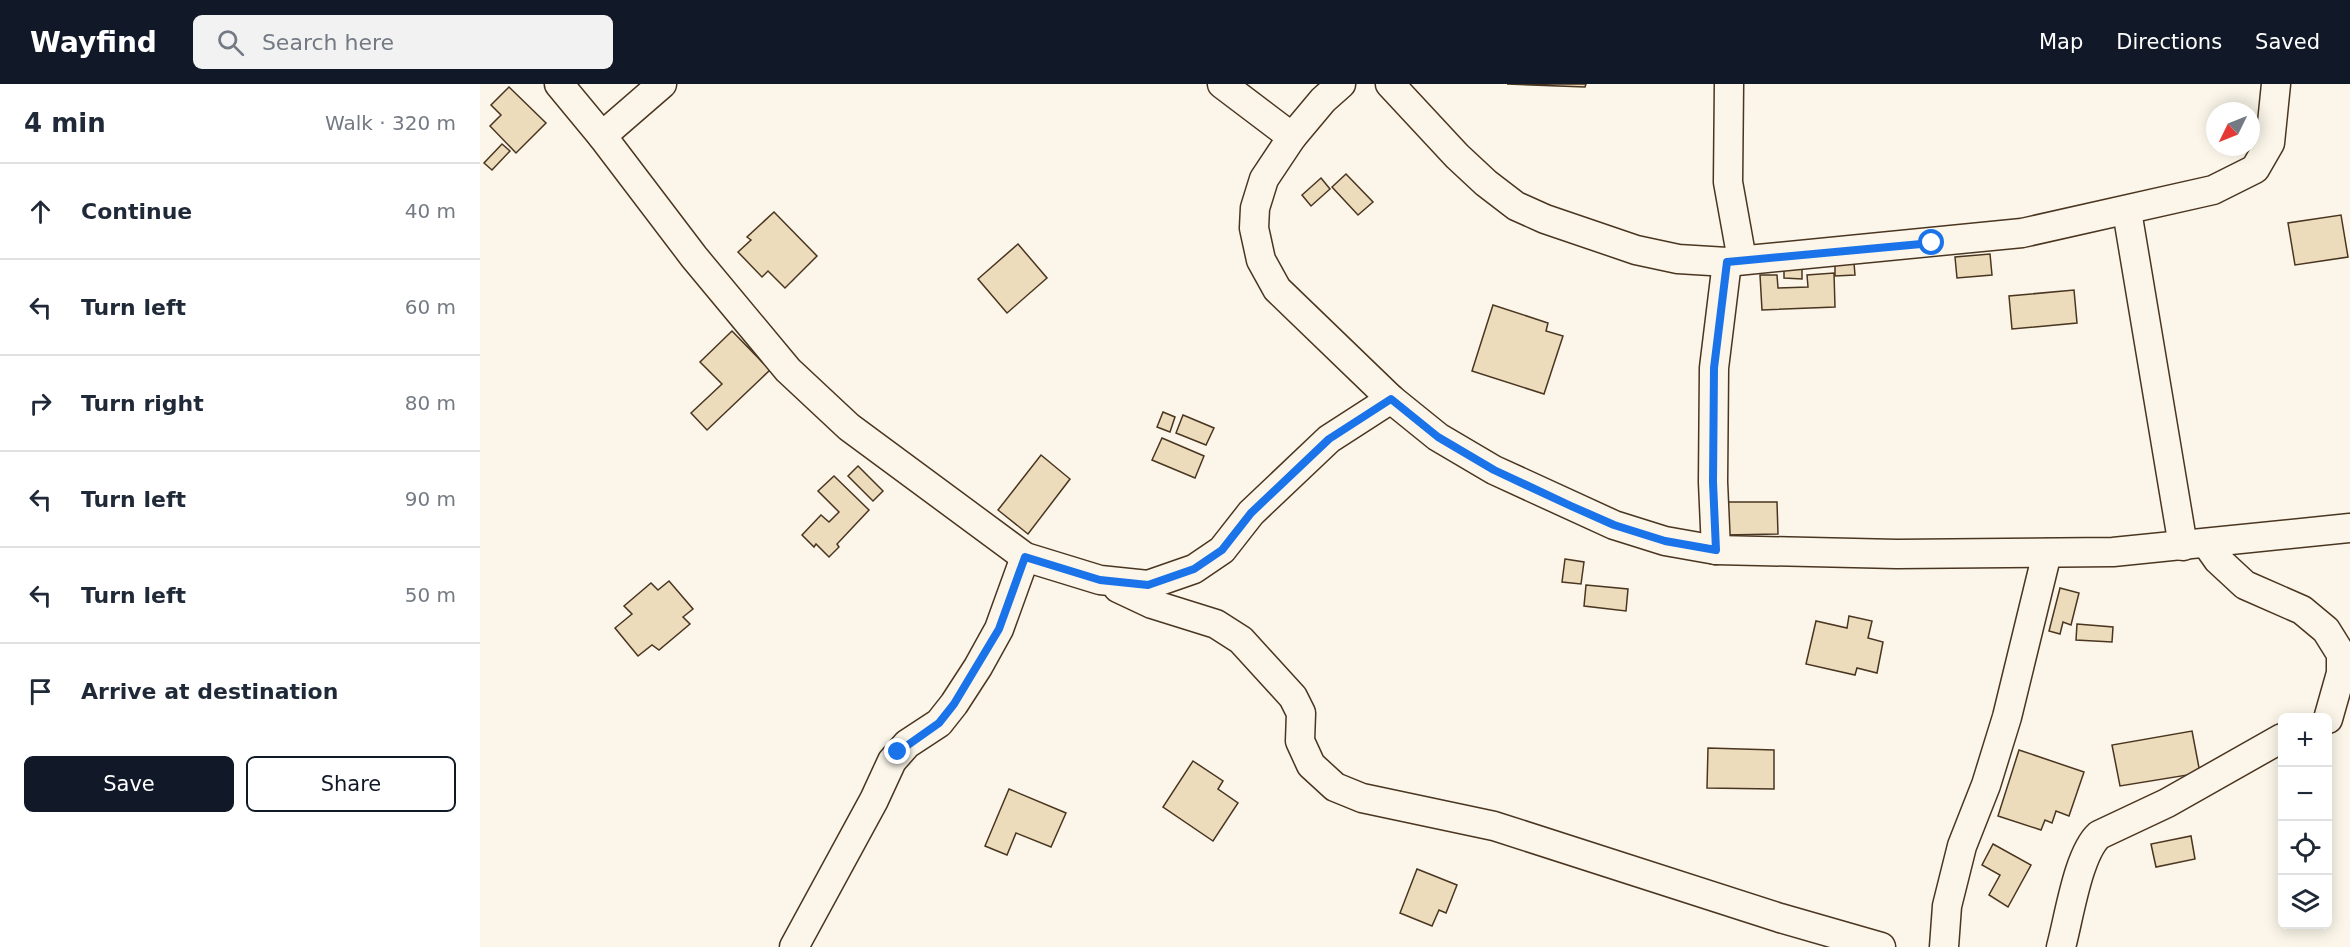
<!DOCTYPE html>
<meta charset="utf-8">
<style>
:root{--surface:#fff;--page:#f2f2f3;--text:#1f2937;--muted:#747a83;--line:#e0e1e3;--accent:#111827}
body{margin:0;font-family:"DejaVu Sans",sans-serif;background:var(--page);color:var(--text)}
.controls{position:absolute;right:18px;bottom:18px;display:grid;overflow:hidden;border-radius:9px;box-shadow:0 3px 15px #0003}
.controls button{width:54px;height:54px;display:grid;place-items:center;padding:0;border:0;border-bottom:2px solid var(--line);background:var(--surface);color:var(--text);font:30px sans-serif}
.compass{position:absolute;left:1726px;top:18px;width:54px;height:54px;border-radius:50%;background:var(--surface);box-shadow:0 3px 15px #0003;rotate:227deg}
.stop{position:absolute;width:18px;height:18px;margin:-14px;border:4px solid #1a73e8;border-radius:50%;background:#fff}
.stop.end{background:#1a73e8;border-color:#fff;box-shadow:0 2px 6px #0008}
.list{margin:0;padding:0;list-style:none}
h2{display:flex;justify-content:space-between;align-items:center;height:78px;margin:0;padding:0 24px;font-size:26px}
h2 small{font-size:20px;font-weight:400;color:var(--muted)}
.list li{display:grid;grid-template-columns:39px 1fr auto;gap:18px;align-items:center;box-sizing:border-box;height:96px;padding:0 24px;border-top:2px solid var(--line)}
.list b{display:block;font-size:22px;white-space:nowrap}
.list em{font-size:20px;font-style:normal;color:var(--muted)}
.actions{display:flex;gap:12px;padding:18px 24px}
.actions a{flex:1;padding:14px 0;border:2px solid var(--accent);border-radius:9px;text-align:center;font-size:21px;color:var(--accent)}
.actions .main{background:var(--accent);color:#fff}
.icon{flex:none;width:33px;height:33px;fill:none;stroke:currentColor;stroke-width:2;stroke-linecap:round;stroke-linejoin:round}
.map{position:relative;flex:none;width:1870px;height:863px;overflow:hidden}
header{display:flex;align-items:center;gap:36px;box-sizing:border-box;height:84px;padding:0 30px;background:var(--accent);color:#fff}
header strong{font-size:28px}
nav{display:flex;gap:33px;margin-inline-start:auto;font-size:21px}
.search{width:420px;height:54px;background:var(--page);display:flex;align-items:center;gap:15px;box-sizing:border-box;padding:0 21px;border-radius:9px;color:var(--muted);font-size:22px}
main{display:flex}
aside{flex:1;background:var(--surface)}
.map>svg:first-child{display:block}
.building{fill:#ecdcbc;stroke:#4a3520;stroke-width:1.5}
.lines{fill:none;stroke-linecap:round;stroke-linejoin:round}
.minor-casing{stroke:#4a3520;stroke-width:31}
.minor{stroke:#fbf6e9;stroke-width:28}
.route{stroke:#1a73e8;stroke-width:8}
</style>
<header>
<strong>Wayfind</strong>
<div class="search"><svg class="icon" aria-label="search" viewBox="0 0 24 24"><circle cx="10" cy="10" r="6"/><path d="M15 15l6 6"/></svg>Search here</div>
<nav><a>Map</a><a>Directions</a><a>Saved</a></nav>
</header>
<main>
<aside>
<h2>4 min<small>Walk · 320 m</small></h2>
<ul class="list">
<li><svg class="icon" aria-label="ahead" viewBox="0 0 24 24"><path d="M12 20V5M6 11l6-6 6 6"/></svg><div><b>Continue</b></div><em>40 m</em></li>
<li><svg class="icon" aria-label="left" viewBox="0 0 24 24"><path d="M17 20v-9H6M10 6l-5 5 5 5"/></svg><div><b>Turn left</b></div><em>60 m</em></li>
<li><svg class="icon" aria-label="right" viewBox="0 0 24 24"><path d="M7 20v-9h11M14 6l5 5-5 5"/></svg><div><b>Turn right</b></div><em>80 m</em></li>
<li><svg class="icon" aria-label="left" viewBox="0 0 24 24"><path d="M17 20v-9H6M10 6l-5 5 5 5"/></svg><div><b>Turn left</b></div><em>90 m</em></li>
<li><svg class="icon" aria-label="left" viewBox="0 0 24 24"><path d="M17 20v-9H6M10 6l-5 5 5 5"/></svg><div><b>Turn left</b></div><em>50 m</em></li>
<li><svg class="icon" aria-label="arrive" viewBox="0 0 24 24"><path d="M6 21V4h12l-3 4 3 4H6"/></svg><div><b>Arrive at destination</b></div></li>
</ul>
<div class="actions"><a class="main">Save</a><a>Share</a></div>
</aside>
<div class="map">
<svg width="1870" height="863" viewBox="0 0 1870 863">
<rect width="100%" height="100%" fill="#fbf6e9"/>
<g class="building">
<path d="M1027,0h79l-1,3z"/>
<path d="M29,3l37,36 -30,30 -26,-27 11,-11 -10,-10z"/>
<path d="M22,60l8,7 -18,19 -8,-7z"/>
<path d="M866,90l27,28 -15,13 -26,-28z"/>
<path d="M841,94l9,11 -19,17 -9,-11z"/>
<path d="M294,128l43,44 -32,32 -17,-17 -6,6 -24,-25 13,-12 -4,-3z"/>
<path d="M1861,131l7,42 -53,8 -7,-42z"/>
<path d="M538,160l29,34 -40,35 -29,-34z"/>
<path d="M1510,170l2,21 -35,3 -2,-21z"/>
<path d="M1304,179l18,1v15l-18,-1z"/>
<path d="M1374,179l1,12 -20,1v-12z"/>
<path d="M1354,189l1,34 -73,3 -2,-35h17l1,13 30,-1 -1,-12z"/>
<path d="M1594,206l3,33 -65,6 -3,-33z"/>
<path d="M1013,221l55,18 -2,8 17,5 -19,58 -72,-23z"/>
<path d="M252,247l38,39 -63,60 -16,-17 31,-29 -22,-22z"/>
<path d="M683,328l12,5 -5,15 -13,-5z"/>
<path d="M703,331l31,13 -8,17 -30,-12z"/>
<path d="M682,354l42,18 -9,22 -43,-18z"/>
<path d="M561,371l29,24 -42,55 -30,-24z"/>
<path d="M378,382l25,25 -10,10 -25,-25z"/>
<path d="M354,392l35,34 -32,34 2,3 -10,10 -13,-13 -2,3 -12,-12 19,-20 8,7 10,-10 -21,-21z"/>
<path d="M1245,418h52l1,32 -53,1z"/>
<path d="M1085,475l19,3 -3,22 -19,-2z"/>
<path d="M189,497l24,28 -10,8 7,7 -31,26 -7,-5 -14,11 -23,-28 17,-14 -8,-8 27,-23 7,7z"/>
<path d="M1106,501l42,4 -2,22 -42,-5z"/>
<path d="M1580,504l19,5 -8,32 -8,-3 -3,12 -11,-3z"/>
<path d="M1369,532l23,5 -4,17 15,4 -6,31 -20,-5 -2,7 -49,-11 10,-43 31,7z"/>
<path d="M1597,540l36,3 -1,15 -36,-2z"/>
<path d="M1712,647l8,42 -80,13 -8,-41z"/>
<path d="M1228,664l66,2v39l-67,-1z"/>
<path d="M1539,666l65,22 -15,44 -13,-5 -4,12 -7,-3 -4,10 -43,-14z"/>
<path d="M713,677l30,20 -5,8 20,14 -25,38 -50,-34z"/>
<path d="M529,705l57,24 -15,34 -35,-14 -9,22 -22,-9z"/>
<path d="M1711,752l4,23 -39,8 -5,-23z"/>
<path d="M1513,760l38,21 -23,42 -19,-12 11,-20 -18,-10z"/>
<path d="M937,785l40,16 -11,28 -7,-3 -7,16 -32,-13z"/>
</g>
<g class="lines">
<defs>
<g id="minor">
<path d="M79,0l43,52 92,121 94,113 61,57 176,130 75,23 48,5 46,-16 28,-19 29,-37 78,-74 62,-40"/>
<path d="M742,0l70,53"/>
<path d="M861,0l-18,16 -31,37 -28,42 -9,29 -1,20 7,32 16,29 114,110 47,38 56,33 120,55 51,16 51,9 181,4 216,-2 237,-24"/>
<path d="M910,0l67,72 29,27 30,23 29,13 91,31 42,9 49,3 295,-29 191,-43 42,-21 15,-26 6,-59"/>
<path d="M1249,0l-1,98 14,78"/>
<path d="M122,52l60,-52"/>
<path d="M1647,127l56,335"/>
<path d="M1726,459l12,17 27,25 57,25 24,20 15,24v19l-13,46"/>
<path d="M1236,466l-3,-68 1,-114 13,-106"/>
<path d="M638,504l34,16 64,20 25,16 52,57 8,16 -1,28 11,24 24,22 27,11 132,28 286,92 101,29"/>
<path d="M314,863l80,-147 18,-39 15,-17 32,-21 15,-19 24,-37 21,-38 26,-72"/>
<path d="M1464,863l3,-41 15,-60 24,-61 21,-68 40,-164"/>
<path d="M1581,863c8,-29 17,-93 38,-112l68,-32 115,-65"/>
</g>
</defs>
<use href="#minor" class="minor-casing"/>
<use href="#minor" class="minor"/>
</g>
<g class="lines">
<path class="route" d="M418,668l41,-29 15,-19 45,-75 26,-72 75,23 48,5 46,-16 28,-19 29,-37 78,-74 62,-40 47,38 56,33 77,36 43,19 51,16 51,9 -3,-68 1,-114 13,-106 205,-19"/>
</g>
</svg>
<div class="controls">
<button>+</button>
<button>−</button>
<button><svg class="icon" aria-label="locate" viewBox="0 0 24 24"><circle cx="12" cy="12" r="6"/><path d="M12 2v4M12 18v4M2 12h4M18 12h4"/></svg></button>
<button><svg class="icon" aria-label="layers" viewBox="0 0 24 24"><path d="M12 4l9 5-9 5-9-5zM3 14l9 5 9-5"/></svg></button>
</div>
<svg class="compass" viewBox="-18 -18 36 36"><path d="M0-13l5 13h-10z" fill="#e53935"/><path d="M0 13l5-13h-10z" fill="#747a83"/></svg>
<div class="stop" style="left:1452px;top:159px"></div>
<div class="stop end" style="left:418px;top:668px"></div>
</div>
</main>
